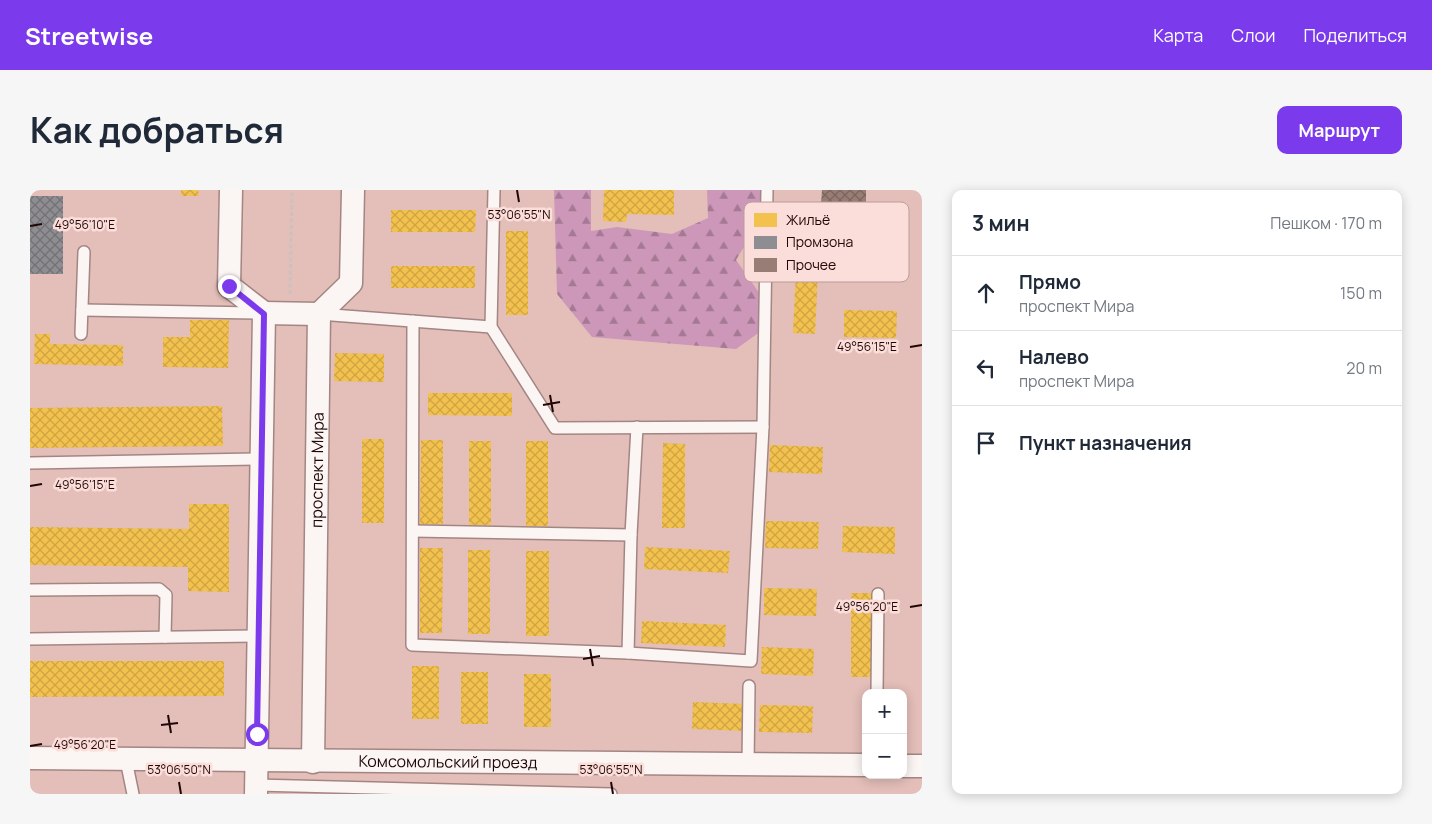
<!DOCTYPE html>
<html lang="ru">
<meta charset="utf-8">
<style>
:root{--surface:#fff;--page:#f6f6f7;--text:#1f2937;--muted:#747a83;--line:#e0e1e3;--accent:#7c3aed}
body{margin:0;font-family:Manrope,sans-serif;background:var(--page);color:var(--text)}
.controls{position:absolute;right:15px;bottom:15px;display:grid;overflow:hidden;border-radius:10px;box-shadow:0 2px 12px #0003}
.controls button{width:45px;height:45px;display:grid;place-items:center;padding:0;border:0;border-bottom:1px solid var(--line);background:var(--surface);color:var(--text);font:25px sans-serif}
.stop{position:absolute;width:15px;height:15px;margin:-11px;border:4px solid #7c3aed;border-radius:50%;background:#fff}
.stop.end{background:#7c3aed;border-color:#fff;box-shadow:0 1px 5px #0008}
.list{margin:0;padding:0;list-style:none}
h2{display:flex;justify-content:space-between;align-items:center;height:65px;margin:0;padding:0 20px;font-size:21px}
h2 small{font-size:16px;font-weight:400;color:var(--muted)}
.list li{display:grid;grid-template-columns:32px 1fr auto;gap:15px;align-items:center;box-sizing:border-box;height:75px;padding:0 20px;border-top:1px solid var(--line)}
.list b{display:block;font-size:19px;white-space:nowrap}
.list p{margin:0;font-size:16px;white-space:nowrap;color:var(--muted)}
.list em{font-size:16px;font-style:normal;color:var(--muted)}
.icon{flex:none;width:28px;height:28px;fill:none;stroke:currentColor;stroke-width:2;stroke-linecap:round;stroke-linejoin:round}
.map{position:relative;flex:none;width:892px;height:604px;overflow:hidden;border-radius:10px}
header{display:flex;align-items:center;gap:30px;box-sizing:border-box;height:70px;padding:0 25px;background:var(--accent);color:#fff}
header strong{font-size:24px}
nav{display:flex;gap:28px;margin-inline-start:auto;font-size:18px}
.intro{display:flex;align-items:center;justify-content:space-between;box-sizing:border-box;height:120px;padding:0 30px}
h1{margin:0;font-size:35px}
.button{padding:12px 22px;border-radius:10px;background:var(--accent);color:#fff;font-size:18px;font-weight:700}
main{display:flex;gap:30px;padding:0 30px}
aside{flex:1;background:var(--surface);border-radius:10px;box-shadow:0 2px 12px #0003}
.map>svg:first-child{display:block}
.forest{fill:url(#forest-firs)}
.homes{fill:url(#homes-cross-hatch)}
.industry{fill:url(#industry-cross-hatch)}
.building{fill:url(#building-cross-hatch)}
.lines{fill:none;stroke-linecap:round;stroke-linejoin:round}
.service-casing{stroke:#a38683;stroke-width:14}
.minor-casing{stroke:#a38683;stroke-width:25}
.path{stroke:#ccc1bf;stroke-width:3;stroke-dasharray:4 2.5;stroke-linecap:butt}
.service{stroke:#fbf5f4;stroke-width:11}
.minor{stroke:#fbf5f4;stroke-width:22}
.route{stroke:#7c3aed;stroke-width:6}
.ticks{fill:none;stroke:#1f0706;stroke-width:2}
.labels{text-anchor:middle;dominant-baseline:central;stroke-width:5;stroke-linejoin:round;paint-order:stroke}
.street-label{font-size:16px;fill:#1f0706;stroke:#fbddd9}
.key{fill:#fbddd9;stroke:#b99d9a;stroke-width:1}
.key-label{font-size:14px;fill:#1f0706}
.ticks-label{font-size:12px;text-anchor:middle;fill:#1f0706;stroke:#fbddd9;stroke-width:5;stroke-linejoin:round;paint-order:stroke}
</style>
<header>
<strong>Streetwise</strong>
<nav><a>Карта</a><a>Слои</a><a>Поделиться</a></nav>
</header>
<div class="intro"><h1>Как добраться</h1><a class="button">Маршрут</a></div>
<main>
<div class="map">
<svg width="892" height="604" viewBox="0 0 892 604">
<defs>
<pattern id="forest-firs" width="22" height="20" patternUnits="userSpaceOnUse" patternTransform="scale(1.25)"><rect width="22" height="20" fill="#cc97b8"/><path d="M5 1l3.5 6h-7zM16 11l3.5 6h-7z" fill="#a57994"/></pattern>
<pattern id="homes-cross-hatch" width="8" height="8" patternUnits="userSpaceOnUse" patternTransform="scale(1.25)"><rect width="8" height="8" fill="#f2c14e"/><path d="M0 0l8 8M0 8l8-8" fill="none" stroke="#cfa443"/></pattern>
<pattern id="industry-cross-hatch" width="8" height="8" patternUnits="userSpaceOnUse" patternTransform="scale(1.25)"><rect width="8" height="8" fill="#8d8d92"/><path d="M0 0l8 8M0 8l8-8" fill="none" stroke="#737175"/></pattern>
<pattern id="building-cross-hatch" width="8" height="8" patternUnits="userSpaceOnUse" patternTransform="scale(1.25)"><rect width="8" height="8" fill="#987d75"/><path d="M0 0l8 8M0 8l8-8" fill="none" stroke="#7b645e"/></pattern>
</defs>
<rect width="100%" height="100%" fill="#e4beb9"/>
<path class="forest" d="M524,0h37v41l26,-4 55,7 36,-16 -1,-28h54l2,26 -27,44 24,34 4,35 -28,20 -144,-12 -35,-43z"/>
<g class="homes">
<path d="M151,0h17l1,6h-18z"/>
<path d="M574,0h70v25l-47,-1 -1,8 -23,-1z"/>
<path d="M361,20h85l-1,22h-84z"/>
<rect x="476" y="41" width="22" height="84"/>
<path d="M767,59l22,1 -4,84 -22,-1z"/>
<rect x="361" y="76" width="84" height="22"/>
<path d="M814,120l53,1 -1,27 -52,-1z"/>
<path d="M160,130h39l-1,48 -65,-1v-30h27z"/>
<path d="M5,144h15v10l73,1v21l-89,-2z"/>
<path d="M305,163l49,1v28l-50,-1z"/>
<path d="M398,203h84v23l-84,-1z"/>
<path d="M192,216l1,40 -193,2v-40z"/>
<rect x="332" y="249" width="22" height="84"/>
<path d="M391,250h22v84h-23z"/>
<rect x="439" y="251" width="22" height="84"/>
<rect x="496" y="251" width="22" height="85"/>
<path d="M633,253l22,1v84h-23z"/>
<path d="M740,255l53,2 -1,27 -53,-2z"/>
<path d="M159,314h40v88l-41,-1v-24l-158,-2v-38l159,2z"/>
<path d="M736,331l53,1 -1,27 -53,-1z"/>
<path d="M813,336l52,1v27l-53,-2z"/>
<path d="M615,357l85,4 -2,22 -84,-4z"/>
<path d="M390,358h23l-1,85h-22z"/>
<rect x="438" y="360" width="22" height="84"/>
<rect x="496" y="361" width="23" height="85"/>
<path d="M734,398l53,1 -1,27 -52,-1z"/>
<rect x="821" y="403" width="22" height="84"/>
<path d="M612,431l84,4 -1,22 -84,-4z"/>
<path d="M732,457l52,2 -1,27 -52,-2z"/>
<path d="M0,471h194v35l-194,1z"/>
<rect x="382" y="476" width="27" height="53"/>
<rect x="431" y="482" width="27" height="52"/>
<rect x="494" y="484" width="27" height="53"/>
<path d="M663,512l53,2 -1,27 -53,-2z"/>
<path d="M730,515l53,1 -1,27 -53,-1z"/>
</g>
<rect class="industry" x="0" y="6" width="33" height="78"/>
<path class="building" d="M792,0h44v17l-45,-2z"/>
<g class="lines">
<defs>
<g id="service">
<path d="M464,0l-3,137 64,101 208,-1"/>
<path d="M52,120l178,3"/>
<path d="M289,124l172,13"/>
<path d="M383,131l-1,324 216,8 123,8 12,-234 4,-237"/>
<path d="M51,144l3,-82"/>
<path d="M0,273l231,-4"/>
<path d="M383,341l218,4"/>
<path d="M0,400l129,-1 7,6 -1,42"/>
<path d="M0,449l229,-3"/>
<path d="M598,463l3,-118 6,-108"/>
<path d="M847,503l1,-99"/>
<path d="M96,570l7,34"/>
<path d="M718,575l1,-79"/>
<path d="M226,595l355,9"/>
</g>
<g id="minor">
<path d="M201,0l-2,96 35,27 -8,481"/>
<path d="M234,123l55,1"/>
<path id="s1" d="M0,568l836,7"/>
<path id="s2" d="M283,572l6,-448 32,-31 2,-93"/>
<path d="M873,576h19"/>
</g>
</defs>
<use href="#service" class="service-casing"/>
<use href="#minor" class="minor-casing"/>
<path class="path" d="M260,104l2,-104"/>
<use href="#service" class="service"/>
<use href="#minor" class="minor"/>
</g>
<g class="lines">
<path class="route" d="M199,96l35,28 -7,420"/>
</g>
<path class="ticks" d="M487,0l2,12M0,36l12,-2M880,157l12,-2M520,205l3,17M513,215l17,-3M0,296l12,-2M880,417l12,-2M560,459l3,17M553,469l17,-3M138,525l3,18M131,535l17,-2M0,556l12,-2M149,592l2,12M581,592l2,12"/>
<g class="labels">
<g class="street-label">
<text stroke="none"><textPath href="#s2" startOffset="292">проспект Мира</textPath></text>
<text stroke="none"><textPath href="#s1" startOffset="418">Комсомольский проезд</textPath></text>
</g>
</g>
<rect x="714" y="12" width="165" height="80" rx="8" class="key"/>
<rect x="724" y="23" width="23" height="14" fill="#f2c14e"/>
<rect x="724" y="46" width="23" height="13" fill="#8d8d92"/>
<rect x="724" y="68" width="23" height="14" fill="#987d75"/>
<g class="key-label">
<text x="756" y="35">Жильё</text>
<text x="756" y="57">Промзона</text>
<text x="756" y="80">Прочее</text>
</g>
<g class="ticks-label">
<text x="489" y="29">53°06'55"N</text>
<text x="55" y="39">49°56'10"E</text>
<text x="837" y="161">49°56'15"E</text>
<text x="55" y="299">49°56'15"E</text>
<text x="837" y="421">49°56'20"E</text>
<text x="55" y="559">49°56'20"E</text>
<text x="149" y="584">53°06'50"N</text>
<text x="581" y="584">53°06'55"N</text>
</g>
</svg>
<div class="controls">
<button>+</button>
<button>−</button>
</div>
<div class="stop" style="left:227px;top:544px"></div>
<div class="stop end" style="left:199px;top:96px"></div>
</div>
<aside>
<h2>3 мин<small>Пешком · 170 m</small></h2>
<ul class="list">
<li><svg class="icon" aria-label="ahead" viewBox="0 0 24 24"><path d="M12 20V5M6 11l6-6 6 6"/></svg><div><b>Прямо</b><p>проспект Мира</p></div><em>150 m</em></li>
<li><svg class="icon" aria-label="left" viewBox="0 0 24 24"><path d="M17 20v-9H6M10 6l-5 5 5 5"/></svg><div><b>Налево</b><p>проспект Мира</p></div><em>20 m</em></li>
<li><svg class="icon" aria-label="arrive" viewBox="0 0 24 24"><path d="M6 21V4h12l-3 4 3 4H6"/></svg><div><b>Пункт назначения</b></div></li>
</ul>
</aside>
</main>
